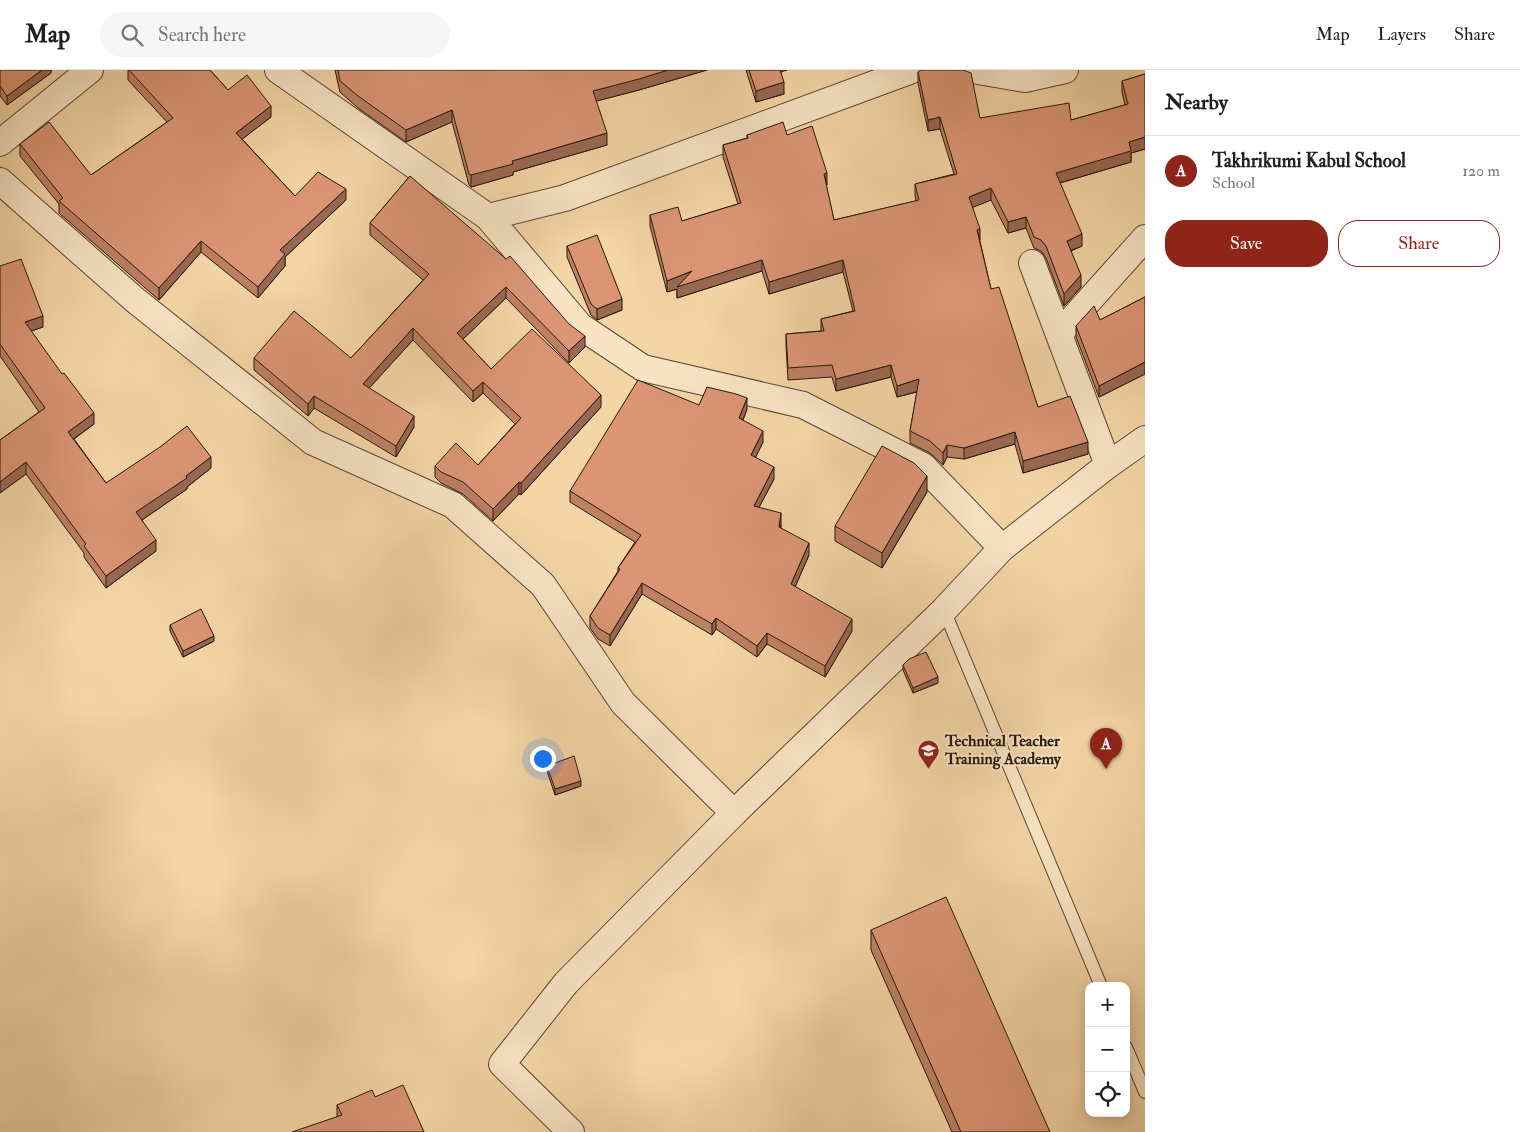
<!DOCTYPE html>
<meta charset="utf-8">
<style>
:root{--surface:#fff;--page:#f6f6f6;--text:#202124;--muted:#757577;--line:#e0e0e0;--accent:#8f2418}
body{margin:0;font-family:"IM FELL Double Pica",serif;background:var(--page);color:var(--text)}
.controls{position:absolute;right:15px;bottom:15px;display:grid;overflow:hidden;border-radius:10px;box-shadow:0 2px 12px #0003}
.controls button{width:45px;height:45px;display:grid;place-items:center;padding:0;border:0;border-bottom:1px solid var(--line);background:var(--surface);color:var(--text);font:25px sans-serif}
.you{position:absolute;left:542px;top:688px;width:18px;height:18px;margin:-12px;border:4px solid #fff;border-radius:50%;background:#1a73e8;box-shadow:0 0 0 8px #1a73e833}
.badge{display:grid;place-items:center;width:32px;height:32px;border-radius:50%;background:var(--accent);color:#fff;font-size:16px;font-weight:700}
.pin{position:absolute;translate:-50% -41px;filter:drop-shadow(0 1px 2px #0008)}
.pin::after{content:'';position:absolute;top:26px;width:18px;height:15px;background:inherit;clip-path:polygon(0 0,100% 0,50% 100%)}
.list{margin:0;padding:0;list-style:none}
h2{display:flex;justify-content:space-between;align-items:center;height:65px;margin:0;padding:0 20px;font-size:21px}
h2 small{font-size:16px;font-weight:400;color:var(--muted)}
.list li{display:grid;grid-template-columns:32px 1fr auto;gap:15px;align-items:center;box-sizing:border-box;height:70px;padding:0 20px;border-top:1px solid var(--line)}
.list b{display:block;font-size:19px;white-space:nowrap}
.list p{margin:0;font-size:16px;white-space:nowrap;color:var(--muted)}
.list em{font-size:16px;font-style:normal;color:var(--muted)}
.actions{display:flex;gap:10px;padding:15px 20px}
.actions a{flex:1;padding:11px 0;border:1px solid var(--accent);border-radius:20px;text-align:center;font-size:18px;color:var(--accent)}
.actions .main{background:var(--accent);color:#fff}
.icon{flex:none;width:28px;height:28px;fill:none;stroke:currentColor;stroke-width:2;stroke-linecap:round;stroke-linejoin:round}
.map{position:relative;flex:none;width:1145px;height:1062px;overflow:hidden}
header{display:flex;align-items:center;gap:30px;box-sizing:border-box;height:70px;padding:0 25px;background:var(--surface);border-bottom:1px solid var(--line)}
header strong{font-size:24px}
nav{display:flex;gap:28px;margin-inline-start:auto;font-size:18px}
.search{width:350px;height:45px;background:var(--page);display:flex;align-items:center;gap:12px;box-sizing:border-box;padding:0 18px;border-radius:28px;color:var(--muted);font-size:19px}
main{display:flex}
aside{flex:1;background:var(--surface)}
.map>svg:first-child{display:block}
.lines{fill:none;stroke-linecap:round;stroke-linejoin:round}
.service-casing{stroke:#5b4630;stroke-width:14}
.minor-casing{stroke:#5b4630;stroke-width:28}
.service{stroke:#f8e4c5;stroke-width:12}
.minor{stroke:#f8e4c5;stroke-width:26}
.wall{fill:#bc8065;stroke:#281709}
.shaded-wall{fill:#996852;stroke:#281709}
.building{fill:#db9575;stroke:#281709}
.labels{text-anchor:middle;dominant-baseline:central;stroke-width:4;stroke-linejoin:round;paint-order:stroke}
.poi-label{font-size:16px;font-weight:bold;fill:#281709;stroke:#f8e4c5;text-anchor:start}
</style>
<header>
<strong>Map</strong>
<div class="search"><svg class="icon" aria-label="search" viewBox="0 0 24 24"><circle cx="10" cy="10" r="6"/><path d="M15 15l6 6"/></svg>Search here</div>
<nav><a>Map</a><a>Layers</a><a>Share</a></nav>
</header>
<main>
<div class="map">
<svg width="1145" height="1062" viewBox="0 0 1145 1062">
<rect width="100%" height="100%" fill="#f4d5a6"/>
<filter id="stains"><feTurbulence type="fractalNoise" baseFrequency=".004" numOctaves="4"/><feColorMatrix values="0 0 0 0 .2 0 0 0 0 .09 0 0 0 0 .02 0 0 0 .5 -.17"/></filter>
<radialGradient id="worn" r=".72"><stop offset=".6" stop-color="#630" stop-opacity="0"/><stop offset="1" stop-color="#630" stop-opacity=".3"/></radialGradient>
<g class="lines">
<defs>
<g id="service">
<path d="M944,540l157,376"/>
<path d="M1126,977l19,45"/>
</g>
<g id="minor">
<path d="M278,0l210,147 92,109 63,42 160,37 120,61 79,82"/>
<path d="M972,0l53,9 40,-9"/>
<path d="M0,73l90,-73"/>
<path d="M0,111l135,119 178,142 140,63 90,80 80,118 111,110"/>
<path d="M488,147l77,-19 347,-128"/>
<path d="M1032,193l76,202"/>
<path d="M1059,264l86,-96"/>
<path d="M571,1062l-69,-68 64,-81 168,-170 210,-203 58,-62 106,-83 37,-26"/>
</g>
</defs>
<use href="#service" class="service-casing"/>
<use href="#minor" class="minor-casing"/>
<use href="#service" class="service"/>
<use href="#minor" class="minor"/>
</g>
<g class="wall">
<path d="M0,0h51v3l-44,32 -7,-9z"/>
<path d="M128,0h82l18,20 43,27 -29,22 53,57 51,4 -61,57v9l-27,32 -57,-46 -42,48 -100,-87v-9l-39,-48v-12l71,31 76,-53 -39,-42z"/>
<path d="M335,0h372l-68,20 -43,11 11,44 -94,27v3l-42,12 -2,-2 -17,-63 -46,20 -48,-34 -18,-16z"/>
<path d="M746,0h41l-6,2 3,22 -28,8z"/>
<path d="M918,2l62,46 91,2 54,-15 -3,-13v-11l23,-7v75l-14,4v9l-71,21 22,63 -11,5 10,36 -17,19 -18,-48 -5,-7 -7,-3 -8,-20 -18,5 -17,-33 -19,7 19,82 47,118 50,47 -65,19 -8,-29 -51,15 -17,-2 -4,8 -13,-12 -20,-10v-12l7,-39 -20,5 -6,-20 -55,14 -4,-14 -44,3 -2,-35v-11l35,-3v-12l32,-8 -10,-39 -74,22 -7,-23 -85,27v-9l-10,3 -17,-66v-11l32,6 56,-17 -15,-47v-12l24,-7v-3h40l39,50 8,35 82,-19 -1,-6v-11l39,-10 -14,-45 -12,2 -10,-48z"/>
<path d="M410,106l175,171 -16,16 -63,-65 -43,41 28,30 110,38 -80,88 -2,-1 -26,27 -30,-27 -22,-11 -6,-6v-11l43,-1 37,-41 -32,-31 -10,9 -60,-62 -44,48 45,39 -18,30 -82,-49 -6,8 -54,-46v-12h97l72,-78 -53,-45v-12z"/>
<path d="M567,176l55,64 -25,10 -6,-5 -24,-58z"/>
<path d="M0,196l43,61 -12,4 63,93 -20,15 32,44 105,-15 -24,19v2l-45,31 14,31 -50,37 -22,-31v-4l-58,-79 -26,19v-53l39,-28 -39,-56z"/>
<path d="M1145,227v77l-46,23 -23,-60v-11l24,-6z"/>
<path d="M747,339l-4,11 20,22 -8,16 19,21 -15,28 22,17v4l28,27 -14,32 57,44 -27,46 -58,-33 -10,13 -41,-28 -4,6 -70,-41 -32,52 -12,-7 -8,-11v-12l28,-45v-3l17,-26 -65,-40v-11z"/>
<path d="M927,422l-45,76 -47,-27v-15z"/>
<path d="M170,555l44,16 -31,16 -13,-26z"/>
<path d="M903,595l35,18 -25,10 -10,-23z"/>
<path d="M547,696l34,20 -26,9 -8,-24z"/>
<path d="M871,860l179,202h-98l-81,-182z"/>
<path d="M375,1027l49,35 -87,-15v-12z"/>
</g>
<g class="shaded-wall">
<path d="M42,0h9v3l-44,32v-9z"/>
<path d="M668,0h39l-68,20 -46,12v-11z"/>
<path d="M784,12v12l-28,8v-11z"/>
<path d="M271,36v11l-35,27v-11z"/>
<path d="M452,40v12l-46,20v-12z"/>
<path d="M940,47v12l-12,2v-11z"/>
<path d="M607,63v12l-94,27v3l-42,12v-12l41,-14z"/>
<path d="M1145,67v12l-14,4v9l-75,22v-11l73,-31z"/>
<path d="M827,103v12l-3,-11z"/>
<path d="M991,118v12l-22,9v-12z"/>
<path d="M346,119v11l-61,57v9l-27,32v-11l22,-37z"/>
<path d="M1026,147v11l-18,5v-11z"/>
<path d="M980,159v11l-3,-10z"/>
<path d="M1082,164v12l-15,6v-11z"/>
<path d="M201,171v11l-42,48v-12z"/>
<path d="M762,190v11l-85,27v-9l-10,3v-11l25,-10z"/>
<path d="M843,190v12l-74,22v-12z"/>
<path d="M1081,205v12l-17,19v-12z"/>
<path d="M506,217v11l-49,47v-12z"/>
<path d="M622,229v11l-25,10v-11z"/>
<path d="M43,246v11l-18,6v-11z"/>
<path d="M413,258v12l-50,55v-11z"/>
<path d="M585,266v11l-16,16v-12z"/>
<path d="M1145,292v12l-46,23v-11z"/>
<path d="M891,295v12l-55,14v-12z"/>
<path d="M919,309v12l-22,6v-11z"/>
<path d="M483,312v11l-10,9v-11z"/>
<path d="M601,325v12l-80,88v-12z"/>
<path d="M314,326v12l-6,8v-12z"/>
<path d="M747,328v11l-8,21v-12z"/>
<path d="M94,343v11l-26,19v-11z"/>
<path d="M414,346v11l-18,30v-11z"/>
<path d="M763,361v11l-12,25v-12z"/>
<path d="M1015,362v12l-51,15v-11z"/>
<path d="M1088,372v12l-65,19v-12z"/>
<path d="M947,375v12l-4,8v-12z"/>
<path d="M211,387v11l-24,19v2l-51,35v-12z"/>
<path d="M26,392v12l-26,19v-11z"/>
<path d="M774,397v12l-20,38v-11z"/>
<path d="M927,406v16l-45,76v-15z"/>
<path d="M519,412v12l-26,27v-12z"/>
<path d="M781,443v11l-2,15v-12z"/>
<path d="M156,470v11l-50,37v-12z"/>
<path d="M809,473v12l-18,41v-12z"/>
<path d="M642,513v11l-32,52v-11z"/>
<path d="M716,548v11l-4,6v-11z"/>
<path d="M852,549v12l-27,46v-11z"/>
<path d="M767,563v11l-10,13v-11z"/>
<path d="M214,566v5l-31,16v-6z"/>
<path d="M938,607v6l-25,10v-5z"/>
<path d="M581,711v5l-26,9v-6z"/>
</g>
<g class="building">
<path d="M0,0h42l-35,26 -7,-10z"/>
<path d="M129,0h81l18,20 19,-15 24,31 -35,27 59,63 23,-24 28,17 -66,61 5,4 -27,33 -57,-46 -42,47 -100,-87 4,-3 -43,-54 29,-22 42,53 82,-57z"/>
<path d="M338,0h330l-29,9 -46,12 14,42 -95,28 1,3 -42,11 -2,-1 -17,-64 -46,20 -48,-34 -18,-15z"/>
<path d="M749,0h31l4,12 -28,9z"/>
<path d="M921,0h42l8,3 9,45 89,-15 2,17 57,-16 -6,-23 23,-7v63l-16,5 2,9 -75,22 26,61 -15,7 14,34 -17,19 -18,-48 -5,-6 -7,-3 -8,-20 -18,5 -17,-34 -22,9 11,32 -3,1 14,59 8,-2 39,120 32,-11 18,46 -65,19 -8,-29 -51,16 -17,-3 -4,8 -13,-12 -20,-10 9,-52 -22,7 -6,-21 -55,14 -4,-14 -44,3 -2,-34 38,-3 -3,-12 34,-8 -12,-51 -74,22 -7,-22 -85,27 15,-16 -25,10 -17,-66 28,-8 4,14 59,-18 -18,-58 25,-7 -1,-3 36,-13 4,13 25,-9 15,47 -3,1 10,46 85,-20 -4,-16 42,-10 -17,-57 -12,3 -10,-48z"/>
<path d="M410,106l96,83 4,-3 59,68 16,12 -16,15 -63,-64 -49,46 34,36 41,-40 69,66 -80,88 -2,-1 -26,27 -30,-27 -22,-10 -6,-6 21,-23 22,22 43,-47 -38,-36 -10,9 -60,-63 -50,56 51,32 -18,30 -82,-50 -6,8 -54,-46 40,-47 57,47 78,-84 -59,-51z"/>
<path d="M597,165l25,64 -25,10 -6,-5 -24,-58z"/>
<path d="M21,189l22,57 -18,6 37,52 2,-1 30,40 -26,19 38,51 54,-36 27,-21 24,31 -25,19 1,2 -51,34 20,28 -50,36 -22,-30 2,-2 -60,-82 -26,20v-42l45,-32 -45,-64v-78z"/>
<path d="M1145,227v65l-46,24 -23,-60 18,-20 6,14z"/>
<path d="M638,310l61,25 8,-18 29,7 11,4 -8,20 24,13 -12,24 23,12 -20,39 27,7 -2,14 30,16 -18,41 61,35 -27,47 -58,-33 -10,13 -41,-28 -4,6 -70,-41 -32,52 -12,-7 -8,-12 30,-47 -2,-1 23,-33 -71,-44z"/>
<path d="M882,376l32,17 13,13 -45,77 -47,-27z"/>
<path d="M201,539l13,27 -31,15 -13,-26z"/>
<path d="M926,582l12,25 -25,11 -10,-23 6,-6z"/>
<path d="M574,686l7,25 -26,8 -8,-23z"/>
<path d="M946,827l104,235h-89l-90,-202z"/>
<path d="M403,1015l21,47h-132l50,-17 -5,-10 35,-15 3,7z"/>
</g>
<defs>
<symbol id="university-pin" viewBox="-11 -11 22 30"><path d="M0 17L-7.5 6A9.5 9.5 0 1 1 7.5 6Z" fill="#8f2418" stroke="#f8e4c5"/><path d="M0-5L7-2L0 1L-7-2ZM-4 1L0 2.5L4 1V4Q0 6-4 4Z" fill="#fff"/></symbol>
</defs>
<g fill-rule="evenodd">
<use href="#university-pin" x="916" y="668" width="25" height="34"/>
</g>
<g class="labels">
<g class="poi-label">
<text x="945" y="671">Technical Teacher<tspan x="945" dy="18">Training Academy</tspan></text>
</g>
</g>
<rect width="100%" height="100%" filter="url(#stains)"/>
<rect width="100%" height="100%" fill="url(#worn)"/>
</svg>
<div class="controls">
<button>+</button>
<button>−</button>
<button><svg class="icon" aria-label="locate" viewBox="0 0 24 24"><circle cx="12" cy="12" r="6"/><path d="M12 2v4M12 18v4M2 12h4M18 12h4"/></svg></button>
</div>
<div class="you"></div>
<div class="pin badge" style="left:1106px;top:699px">A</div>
</div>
<aside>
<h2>Nearby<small></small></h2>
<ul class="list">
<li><span class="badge">A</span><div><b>Takhrikumi Kabul School</b><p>School</p></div><em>120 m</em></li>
</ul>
<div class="actions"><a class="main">Save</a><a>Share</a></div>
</aside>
</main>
